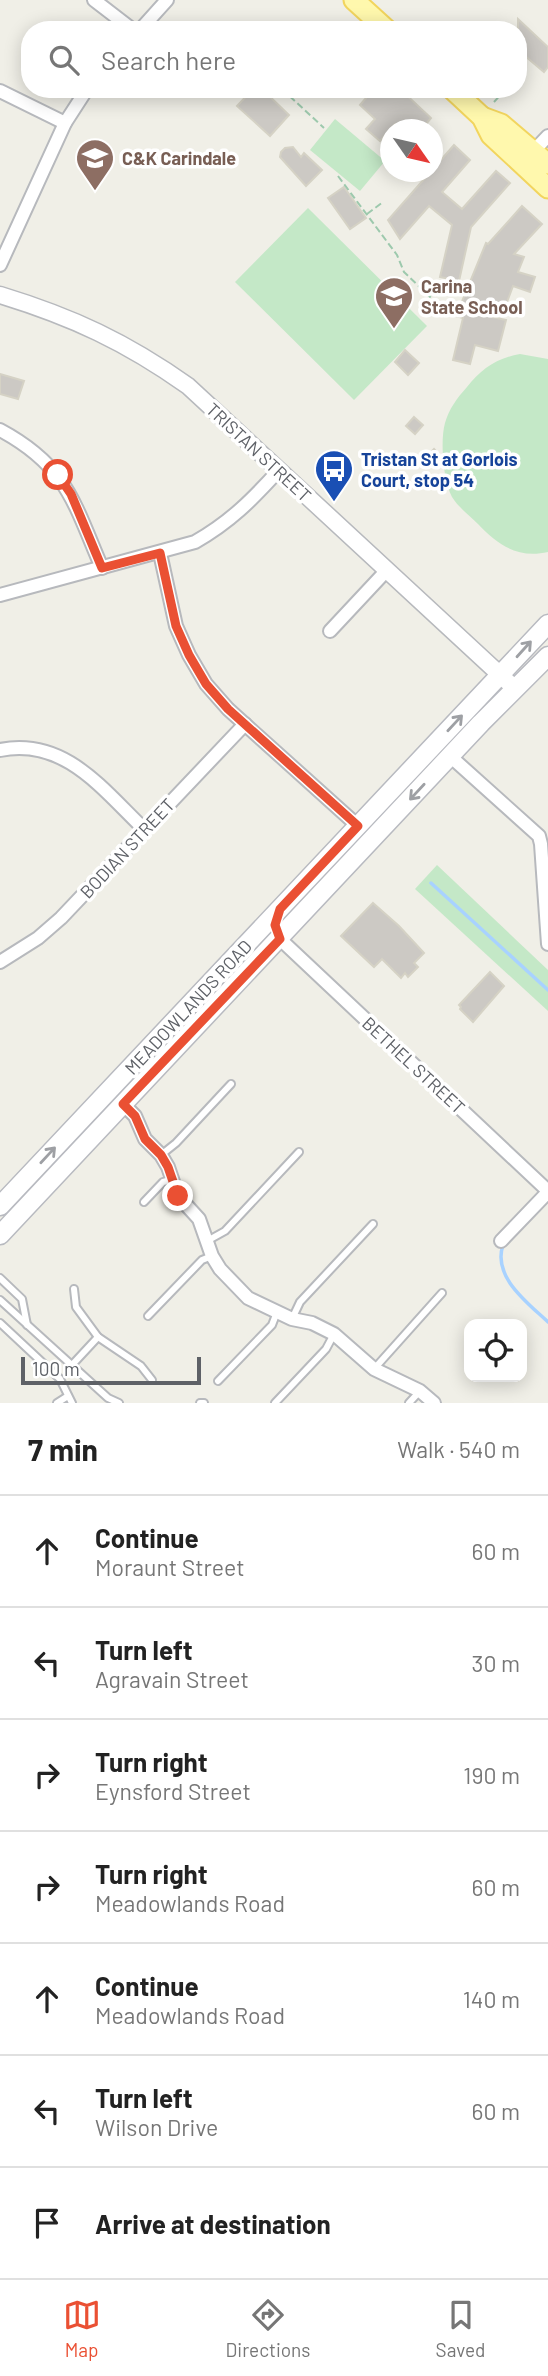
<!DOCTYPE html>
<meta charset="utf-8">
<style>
:root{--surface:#fff;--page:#f2f2f2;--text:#222;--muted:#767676;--line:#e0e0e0;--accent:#ea5033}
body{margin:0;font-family:Barlow,sans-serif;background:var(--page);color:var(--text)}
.controls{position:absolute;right:21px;bottom:21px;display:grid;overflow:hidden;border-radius:14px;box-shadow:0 4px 18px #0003}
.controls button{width:63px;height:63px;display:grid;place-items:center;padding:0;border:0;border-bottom:2px solid var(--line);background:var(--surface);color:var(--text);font:35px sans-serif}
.compass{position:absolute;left:380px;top:119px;width:63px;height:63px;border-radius:50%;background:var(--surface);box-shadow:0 4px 18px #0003;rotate:124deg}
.scale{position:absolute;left:21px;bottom:18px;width:180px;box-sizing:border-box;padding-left:7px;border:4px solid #5e6167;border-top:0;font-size:19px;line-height:24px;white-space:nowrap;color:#5e6167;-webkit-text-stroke:5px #fff;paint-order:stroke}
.stop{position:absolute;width:21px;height:21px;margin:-16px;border:5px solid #ea5033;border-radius:50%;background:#fff}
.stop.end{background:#ea5033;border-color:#fff;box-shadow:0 2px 7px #0008}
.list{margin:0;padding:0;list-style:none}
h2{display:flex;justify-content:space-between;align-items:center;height:91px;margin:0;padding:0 28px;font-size:30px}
h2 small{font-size:23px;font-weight:400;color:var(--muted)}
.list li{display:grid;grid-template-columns:46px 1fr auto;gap:21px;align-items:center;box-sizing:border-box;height:112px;padding:0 28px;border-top:2px solid var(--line)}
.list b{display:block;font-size:26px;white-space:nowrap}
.list p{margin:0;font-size:23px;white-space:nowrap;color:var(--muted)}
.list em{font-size:23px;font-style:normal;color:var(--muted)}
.icon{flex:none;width:38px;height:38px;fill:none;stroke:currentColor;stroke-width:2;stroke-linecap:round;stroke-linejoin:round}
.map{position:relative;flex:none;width:548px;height:1403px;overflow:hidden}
.search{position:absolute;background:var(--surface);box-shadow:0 4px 18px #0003;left:21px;right:21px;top:21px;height:77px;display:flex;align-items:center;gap:18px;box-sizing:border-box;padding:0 24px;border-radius:28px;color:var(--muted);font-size:26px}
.sheet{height:875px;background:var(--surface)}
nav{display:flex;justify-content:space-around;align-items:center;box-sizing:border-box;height:98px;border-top:2px solid var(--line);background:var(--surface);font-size:19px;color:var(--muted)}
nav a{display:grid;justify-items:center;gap:4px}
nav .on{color:var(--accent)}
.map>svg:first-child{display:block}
.green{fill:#c4e8c7}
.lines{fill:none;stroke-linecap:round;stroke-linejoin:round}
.stream{stroke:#a8d2ff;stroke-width:3.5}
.building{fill:#ccc9c4;stroke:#d5d2c5;stroke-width:2}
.service-casing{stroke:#b7b9bd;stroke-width:10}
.minor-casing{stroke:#b7b9bd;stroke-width:16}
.tertiary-casing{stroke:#b7b9bd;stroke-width:19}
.secondary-casing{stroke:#b8bac0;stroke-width:21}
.primary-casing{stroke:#f2d55e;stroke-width:23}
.path{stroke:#9dc9ad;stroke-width:2;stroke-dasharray:7 3.5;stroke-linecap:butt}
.service{stroke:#fff;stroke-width:6}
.minor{stroke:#fff;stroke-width:12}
.tertiary{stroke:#fff;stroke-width:16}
.secondary{stroke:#fff;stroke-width:18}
.primary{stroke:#fff8ad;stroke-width:19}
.oneway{stroke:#9ea0a4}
.route{stroke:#ea5033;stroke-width:9}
.labels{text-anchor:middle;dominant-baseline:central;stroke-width:7;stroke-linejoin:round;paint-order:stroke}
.education-label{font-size:18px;font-weight:bold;fill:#785e54;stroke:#fff;text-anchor:start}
.street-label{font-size:18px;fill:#5e6167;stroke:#fff}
.transit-label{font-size:18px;font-weight:bold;fill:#164399;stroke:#fff;text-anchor:start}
</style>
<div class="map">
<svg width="548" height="1403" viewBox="0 0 548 1403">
<rect width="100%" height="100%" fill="#f0efe7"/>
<g class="green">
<path d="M335,119l50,42 -25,30 -50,-41z"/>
<path d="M308,208l119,118 -73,74 -119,-118z"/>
<path d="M520,354l28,5v193c-30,7 -50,-7 -70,-28 -8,-8 -20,-17 -26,-27 -9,-17 -12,-56 -7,-74 4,-14 12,-25 22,-36 14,-18 30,-29 53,-33z"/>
<path d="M437,865l111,105v41l-133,-122z"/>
</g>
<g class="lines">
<g class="stream">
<path d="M431,883l117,107"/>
<path d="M503,1245c-11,32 25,58 45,77"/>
</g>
</g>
<g class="building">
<path d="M518,19l30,28v20l-4,5 -26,-22z"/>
<path d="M253,89h9l27,26 -19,21 -33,-30z"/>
<path d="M368,89h32l31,29 -10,12h-20l-6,-6 -15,17 -14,-12 9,-10 -15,-14 6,-7 -3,-3z"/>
<path d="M454,145l16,15 -28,32 20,17 34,-38 14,12 -39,44 -12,54 -19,-4 12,-52 -23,-19 -29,33 -12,-19z"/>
<path d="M293,147l8,10 3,-4 18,17 -16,16 -26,-29 1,-5 4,-4z"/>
<path d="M344,187l22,31 -16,11 -22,-31z"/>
<path d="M522,206l20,18 -28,30 10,3 -6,15 17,5 -5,15 -17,-6 -6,16 -15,15 14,3 -8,31 -23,-6 -5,19 -17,-4 10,-42 -7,-2 30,-73 2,1z"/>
<path d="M405,350l14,13 -11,12 -13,-13z"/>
<path d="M0,374l24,7 -6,18 -18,-5z"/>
<path d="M414,417l9,8 -8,9 -9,-8z"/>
<path d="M434,449l8,9 -9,8 -8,-8z"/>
<path d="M373,903l26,23 25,27 -10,10 4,4 -10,10 -3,-4 -4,5 -19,-19 -8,8 -33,-31z"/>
<path d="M490,972l14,14 -31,36 -13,-13 1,-2 -2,-2z"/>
</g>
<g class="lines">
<defs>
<g id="service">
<path d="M161,1155l15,-12 55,-59"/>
<path d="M144,1202l19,-20 8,-2"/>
<path d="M207,1241l18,-10 74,-79"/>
<path d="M0,1278l22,21 5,26"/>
<path d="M74,1289l2,18 22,30 43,29 11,14"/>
<path d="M0,1300l108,98 11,5"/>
<path d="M148,1316l54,-56 10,-4"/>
<path d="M292,1319l8,-17 73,-78"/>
<path d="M0,1323l60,56 12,24"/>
<path d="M72,1365l26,-28"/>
<path d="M374,1369l68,-76"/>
<path d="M218,1381l54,-56 5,-13"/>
<path d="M57,1403l11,-7"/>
<path d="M200,1403h4"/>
<path d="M275,1403l51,-54 8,-15"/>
<path d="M409,1403l11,-12"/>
</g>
<g id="minor">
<path d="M94,0l39,30"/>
<path d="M140,30l27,-30"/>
<path d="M0,91l65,32"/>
<path d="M529,156l19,-20"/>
<path d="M0,265l65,-142 22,-34"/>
<path d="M0,430c67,36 74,73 102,138"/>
<path d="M160,553l16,73 13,29 17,29 22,25 130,117"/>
<path d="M0,595l195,-53c35,-20 57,-42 84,-72"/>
<path d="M330,631l57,-61"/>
<path d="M0,750c65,-13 103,40 145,80"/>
<path d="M450,756l89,80 2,8 7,100"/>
<path d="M280,909l-5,16 5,14 268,252"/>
<path d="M0,962l38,-24 23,-20 184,-194"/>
<path d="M123,1104l12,12 10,23 16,16 7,12 10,29 21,23 13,37 8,13 28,29 44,21 20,4 22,11 40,35 46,22 14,12"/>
<path d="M501,1241l47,-49"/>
</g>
<path id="tertiary" d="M0,295c72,22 126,47 188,91l322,298"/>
<g id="secondary">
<path d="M0,1206l548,-582"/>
<path d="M0,1235l481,-512 67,-67"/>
</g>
<g id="primary">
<path d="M354,0l33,30"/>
<path d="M452,89l30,28 9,18 57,53"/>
<path d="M482,117l19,7 47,40"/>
</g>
</defs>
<use href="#service" class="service-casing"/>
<use href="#minor" class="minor-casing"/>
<use href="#tertiary" class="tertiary-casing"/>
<use href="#secondary" class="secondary-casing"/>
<use href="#primary" class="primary-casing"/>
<g class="path">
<path d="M282,89l42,39"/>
<path d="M494,102l9,-10"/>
<path d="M338,176l59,79 7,17 46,44"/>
<path d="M367,214l16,-12"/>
</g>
<use href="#service" class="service"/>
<use href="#minor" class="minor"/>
<use href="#tertiary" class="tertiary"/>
<use href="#secondary" class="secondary"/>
<use href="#primary" class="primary"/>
</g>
<defs><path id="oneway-shaft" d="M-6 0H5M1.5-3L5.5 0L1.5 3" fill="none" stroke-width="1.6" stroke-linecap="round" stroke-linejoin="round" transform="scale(1.75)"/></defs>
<g class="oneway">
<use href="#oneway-shaft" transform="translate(524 649) rotate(-48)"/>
<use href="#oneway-shaft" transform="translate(455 723) rotate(-47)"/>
<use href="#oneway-shaft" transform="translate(417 792) rotate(133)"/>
<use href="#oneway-shaft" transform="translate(48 1155) rotate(-47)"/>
</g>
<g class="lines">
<path class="route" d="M58,475l13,19 31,74 58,-15 16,73 13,29 17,29 22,25 130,117 -78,83 -5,16 5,14 -157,165 12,12 10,23 16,16 7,12 10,29"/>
</g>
<defs>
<symbol id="school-pin" viewBox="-11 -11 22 30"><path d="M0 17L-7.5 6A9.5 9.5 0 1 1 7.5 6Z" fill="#8d6e63" stroke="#fff"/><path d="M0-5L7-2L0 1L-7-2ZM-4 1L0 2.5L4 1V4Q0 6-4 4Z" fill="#fff"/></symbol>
<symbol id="bus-pin" viewBox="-11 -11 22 30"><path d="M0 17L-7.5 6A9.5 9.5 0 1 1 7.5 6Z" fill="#1a4fb4" stroke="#fff"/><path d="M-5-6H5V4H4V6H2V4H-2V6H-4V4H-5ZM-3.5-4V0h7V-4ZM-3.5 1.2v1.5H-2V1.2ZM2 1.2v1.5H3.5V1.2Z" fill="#fff"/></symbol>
</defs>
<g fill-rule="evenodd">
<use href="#school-pin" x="73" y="136" width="44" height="60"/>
<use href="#school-pin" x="372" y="274" width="44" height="60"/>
<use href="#bus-pin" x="312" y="447" width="44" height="60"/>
</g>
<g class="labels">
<g class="education-label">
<text x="122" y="158">C&amp;K Carindale</text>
<text x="421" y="286">Carina<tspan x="421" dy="21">State School</tspan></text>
</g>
<g class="street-label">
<text transform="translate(259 452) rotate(43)">TRISTAN STREET</text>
<text transform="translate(127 848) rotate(-47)">BODIAN STREET</text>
<text transform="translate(188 1007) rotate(-47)">MEADOWLANDS ROAD</text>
<text transform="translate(414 1065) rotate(43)">BETHEL STREET</text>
</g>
<g class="transit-label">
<text x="361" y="459">Tristan St at Gorlois<tspan x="361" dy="21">Court, stop 54</tspan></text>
</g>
</g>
</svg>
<div class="controls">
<button><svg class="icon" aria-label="locate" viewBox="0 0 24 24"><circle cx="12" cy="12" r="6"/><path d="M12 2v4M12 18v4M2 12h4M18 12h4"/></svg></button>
</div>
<svg class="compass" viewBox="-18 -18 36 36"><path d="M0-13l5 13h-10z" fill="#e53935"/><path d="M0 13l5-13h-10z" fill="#767676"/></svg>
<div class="scale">100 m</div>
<div class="stop" style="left:58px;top:475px"></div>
<div class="stop end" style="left:178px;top:1196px"></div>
<div class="search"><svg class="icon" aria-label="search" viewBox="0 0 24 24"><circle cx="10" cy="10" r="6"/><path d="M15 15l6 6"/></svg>Search here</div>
</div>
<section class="sheet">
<h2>7 min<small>Walk · 540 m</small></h2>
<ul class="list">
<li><svg class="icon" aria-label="ahead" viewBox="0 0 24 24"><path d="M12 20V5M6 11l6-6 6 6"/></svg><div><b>Continue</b><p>Moraunt Street</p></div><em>60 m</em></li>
<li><svg class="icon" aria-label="left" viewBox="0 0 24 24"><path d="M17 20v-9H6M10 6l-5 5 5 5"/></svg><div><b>Turn left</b><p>Agravain Street</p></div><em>30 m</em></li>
<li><svg class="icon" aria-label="right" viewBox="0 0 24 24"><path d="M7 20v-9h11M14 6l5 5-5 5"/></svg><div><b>Turn right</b><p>Eynsford Street</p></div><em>190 m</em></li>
<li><svg class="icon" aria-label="right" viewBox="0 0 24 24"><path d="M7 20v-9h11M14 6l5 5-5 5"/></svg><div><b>Turn right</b><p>Meadowlands Road</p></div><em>60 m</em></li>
<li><svg class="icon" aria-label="ahead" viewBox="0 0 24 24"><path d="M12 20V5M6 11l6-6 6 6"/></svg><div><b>Continue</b><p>Meadowlands Road</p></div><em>140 m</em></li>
<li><svg class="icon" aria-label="left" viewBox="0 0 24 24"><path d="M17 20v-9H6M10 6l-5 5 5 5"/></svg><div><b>Turn left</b><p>Wilson Drive</p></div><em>60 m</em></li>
<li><svg class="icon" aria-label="arrive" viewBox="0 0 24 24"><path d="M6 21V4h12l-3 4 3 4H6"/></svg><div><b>Arrive at destination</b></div></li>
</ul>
</section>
<nav>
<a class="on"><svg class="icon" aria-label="map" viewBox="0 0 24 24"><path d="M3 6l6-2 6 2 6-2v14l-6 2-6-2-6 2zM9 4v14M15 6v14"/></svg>Map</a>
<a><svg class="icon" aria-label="directions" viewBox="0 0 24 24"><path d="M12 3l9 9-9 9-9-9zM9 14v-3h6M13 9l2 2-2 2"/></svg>Directions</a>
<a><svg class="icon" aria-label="saved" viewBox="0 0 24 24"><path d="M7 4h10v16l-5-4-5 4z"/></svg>Saved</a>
</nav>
